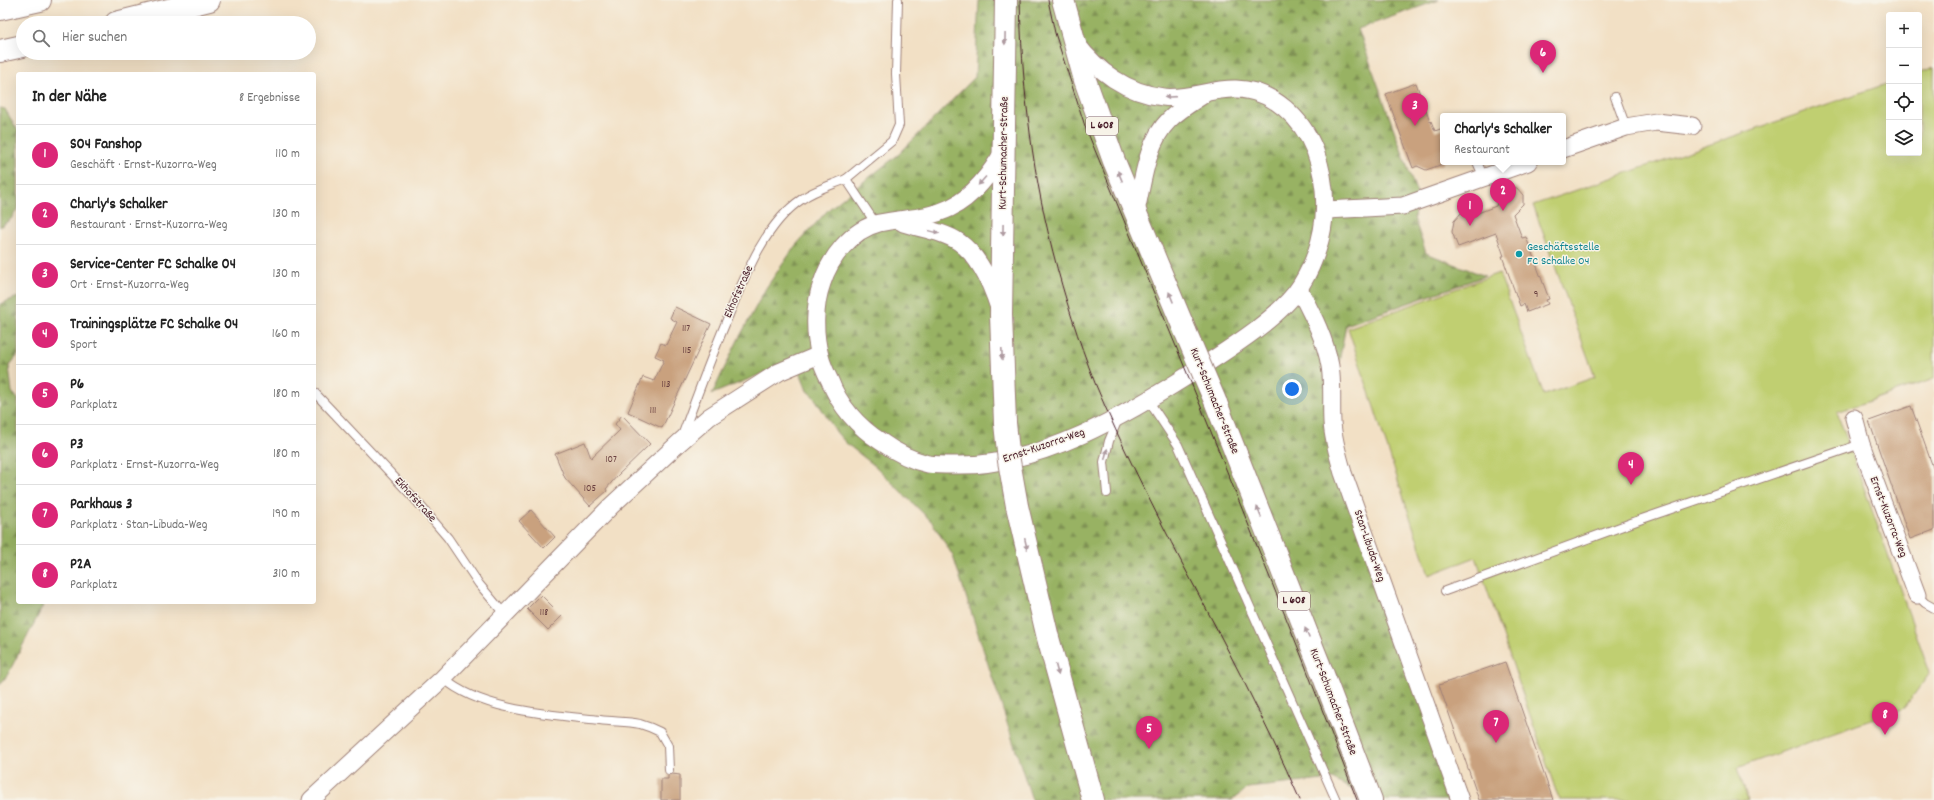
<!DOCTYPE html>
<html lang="de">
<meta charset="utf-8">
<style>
:root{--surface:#fff;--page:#f2f2f2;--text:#222;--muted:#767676;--line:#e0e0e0;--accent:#db2777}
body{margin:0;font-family:Dekko,sans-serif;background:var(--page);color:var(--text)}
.controls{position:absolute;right:12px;top:12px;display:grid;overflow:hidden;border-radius:4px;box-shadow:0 4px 16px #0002}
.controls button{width:36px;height:36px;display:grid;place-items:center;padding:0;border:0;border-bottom:1px solid var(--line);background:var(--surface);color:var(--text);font:20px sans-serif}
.you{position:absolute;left:1292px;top:389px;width:14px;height:14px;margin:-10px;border:3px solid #fff;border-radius:50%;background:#1a73e8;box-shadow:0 0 0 6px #1a73e833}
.badge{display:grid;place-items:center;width:26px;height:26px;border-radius:50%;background:var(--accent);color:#fff;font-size:13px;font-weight:700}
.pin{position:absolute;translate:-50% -33px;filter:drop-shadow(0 1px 2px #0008)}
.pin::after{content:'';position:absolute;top:21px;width:14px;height:12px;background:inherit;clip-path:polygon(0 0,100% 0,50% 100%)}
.popup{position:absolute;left:1440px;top:113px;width:126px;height:52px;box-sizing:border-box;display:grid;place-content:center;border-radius:4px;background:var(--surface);filter:drop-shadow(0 1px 3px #0005);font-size:13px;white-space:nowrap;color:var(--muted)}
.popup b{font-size:15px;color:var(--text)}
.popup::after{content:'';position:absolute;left:50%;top:100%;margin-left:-8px;border:8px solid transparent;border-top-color:var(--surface)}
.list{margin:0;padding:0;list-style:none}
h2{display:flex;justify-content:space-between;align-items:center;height:52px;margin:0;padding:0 16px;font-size:17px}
h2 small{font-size:13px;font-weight:400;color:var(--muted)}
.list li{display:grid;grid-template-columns:26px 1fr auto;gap:12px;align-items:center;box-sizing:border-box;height:60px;padding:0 16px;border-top:1px solid var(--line)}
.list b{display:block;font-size:15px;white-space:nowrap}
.list p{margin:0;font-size:13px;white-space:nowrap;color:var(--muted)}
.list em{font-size:13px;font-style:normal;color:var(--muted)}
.icon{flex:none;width:22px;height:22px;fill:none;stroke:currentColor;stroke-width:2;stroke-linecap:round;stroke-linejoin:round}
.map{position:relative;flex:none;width:1934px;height:800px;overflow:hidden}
.search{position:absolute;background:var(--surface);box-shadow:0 4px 16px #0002;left:16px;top:16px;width:300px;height:44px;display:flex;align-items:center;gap:10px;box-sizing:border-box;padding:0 14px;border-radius:22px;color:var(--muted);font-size:15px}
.panel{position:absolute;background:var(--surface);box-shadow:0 4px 16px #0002;left:16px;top:72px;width:300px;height:532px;border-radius:4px}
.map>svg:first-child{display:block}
.forest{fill:url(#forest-firs);stroke:#716847}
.pitch{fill:#c0cf71;stroke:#85774e}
.building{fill:#c9a17e}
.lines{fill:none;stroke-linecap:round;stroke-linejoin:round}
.lane-casing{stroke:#9e8078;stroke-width:10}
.street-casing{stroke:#9e8078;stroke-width:19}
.primary-casing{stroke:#9e8078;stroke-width:24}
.highway-casing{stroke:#9e8078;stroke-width:24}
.lane{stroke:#fff;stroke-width:8}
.street{stroke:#fff;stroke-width:17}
.primary{stroke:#fff;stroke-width:22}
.highway{stroke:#fff;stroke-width:22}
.tram{stroke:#4a1f2b;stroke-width:1}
.primary-bridge-casing{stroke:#9e8078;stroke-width:24;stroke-linecap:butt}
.primary-bridge{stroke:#fff;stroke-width:22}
.oneway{fill:#ae9aa0}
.culture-dot{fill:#0f9aa8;stroke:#f7f3e8;stroke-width:1.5}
.labels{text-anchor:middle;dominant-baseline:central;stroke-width:3;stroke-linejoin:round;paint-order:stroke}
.number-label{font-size:10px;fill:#6a4040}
.shield{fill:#f7f3e8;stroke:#7e5f64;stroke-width:1}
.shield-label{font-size:11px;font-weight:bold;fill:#4a1f2b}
.street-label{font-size:12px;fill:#4a1f2b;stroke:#f7f3e8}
.culture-label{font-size:12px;fill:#0d838f;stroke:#f7f3e8;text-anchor:start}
</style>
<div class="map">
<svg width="1934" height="800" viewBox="0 0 1934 800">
<defs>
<pattern id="forest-firs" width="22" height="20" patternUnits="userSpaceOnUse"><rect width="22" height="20" fill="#98b263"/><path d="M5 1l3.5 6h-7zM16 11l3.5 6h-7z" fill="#7e9052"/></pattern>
</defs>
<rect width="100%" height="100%" fill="#f7f3e8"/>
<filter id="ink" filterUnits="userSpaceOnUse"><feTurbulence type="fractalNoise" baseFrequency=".025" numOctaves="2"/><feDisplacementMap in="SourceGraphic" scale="8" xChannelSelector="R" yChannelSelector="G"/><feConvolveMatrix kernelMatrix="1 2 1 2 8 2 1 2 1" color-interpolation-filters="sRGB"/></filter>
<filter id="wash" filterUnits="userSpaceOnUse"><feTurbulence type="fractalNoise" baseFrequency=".012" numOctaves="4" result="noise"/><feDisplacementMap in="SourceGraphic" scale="16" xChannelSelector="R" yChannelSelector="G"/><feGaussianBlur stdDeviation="0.9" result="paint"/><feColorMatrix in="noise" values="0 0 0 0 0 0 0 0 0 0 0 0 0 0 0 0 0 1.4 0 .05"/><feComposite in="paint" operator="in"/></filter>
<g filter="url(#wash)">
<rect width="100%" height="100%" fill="#f2e0c5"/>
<g class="forest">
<path d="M979,0h460l-81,29 59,165 -3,24 12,35 59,23 -139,49 -13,69 1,52 126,354h-87l-41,-21 -84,9 -16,12h-200l-79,-244 -21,-34 -57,-56 -28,-22 -10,-11 -23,-36 -7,-6 -11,-31 -84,34 26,-54 28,-52 30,-43 33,-36 70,-55 76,-77z"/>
<path d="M0,108l5,1 13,22v77l-7,11 -11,8z"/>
<path d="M18,297v58l-9,11 3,26 6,7v203h27l-37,72 -8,11v-381z"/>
</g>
<path class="pitch" d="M1934,67v312l-97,33 93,261 -26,35 -167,60 11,32h-189l-83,-243 -47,18 -81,-247 151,-55 45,122 51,-18 -62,-172 356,-122v70h30v-80z"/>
<g id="blocks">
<g class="building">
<path d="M1416,83l14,39 1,-1 4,10 8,-3v36l-17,6 -9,-4 -4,2 -27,-74z"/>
<path d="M1510,187l7,1 6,7v9l-10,10 9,24 4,-1 23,62 -3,1 2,4 -21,8 -3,-8 -4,2 -18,-50h2l-8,-23 -38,14 -6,-15 2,-11 7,-8 15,-6 2,6 18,-7 6,-14z"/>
<path d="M675,307l36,17 -49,104 -34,-16 15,-35 11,4 10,-21 -9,-4 6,-13 5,2 11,-23 -7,-4z"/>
<path d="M1911,406l23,64v60l-24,9 -41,-118z"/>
<path d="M622,415l28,29 -33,32 -11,13 1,2 -17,15 -25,-28 -10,-24 30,-12 6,16 29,-28 -5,-6z"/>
<path d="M531,510l24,27 -11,11 -25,-27z"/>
<path d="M541,595l21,21 -14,14 -21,-21z"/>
<path d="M1505,662l48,138h-74l-40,-115z"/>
<path d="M672,774l8,1v25h-19v-21h7v-4z"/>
</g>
</g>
</g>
<g filter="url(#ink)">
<use href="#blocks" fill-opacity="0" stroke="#9e8078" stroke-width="1"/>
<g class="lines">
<defs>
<g id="lane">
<path d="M1615,97l11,30"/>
<path d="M1477,162l7,16"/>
<path d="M876,224l-30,-45 46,-38 7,-16 -3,-51 2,-74"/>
<path d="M314,392l99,105 35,41 31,46 26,31"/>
<path d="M1148,400l30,45 158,355"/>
<path d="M682,436c14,-38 28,-76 44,-114 17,-41 37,-97 76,-123 12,-9 30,-14 44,-20"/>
<path d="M1107,493l-3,-31 5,-21 9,-22"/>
<path d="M1445,591l197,-72 219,-75"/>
<path d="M1917,595l8,8 9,5"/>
<path d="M443,678c37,33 110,37 157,42 13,2 27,1 40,4 7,2 14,5 20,8l8,14 1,24"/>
</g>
<g id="street">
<path d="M1563,149l63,-22 30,-5 36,4"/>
<path d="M1004,150c-12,22 -31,47 -54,58 -23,11 -47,10 -71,15 -28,7 -49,35 -57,60 -8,22 -8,51 -2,73 2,8 6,17 10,25 9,24 28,46 50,60 14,10 30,19 48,23 8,1 18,1 26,1 84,3 176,-52 244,-96 31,-20 84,-53 103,-84 25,-41 31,-89 14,-134 -13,-33 -42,-61 -79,-62 -24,-1 -49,11 -73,8 -36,-4 -66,-26 -87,-54"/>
<path d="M1326,210l77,-4 125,-44"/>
<path d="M1136,211c7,-29 10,-68 33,-91 10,-10 22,-17 34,-25"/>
<path d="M903,223c18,6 40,8 56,19 20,14 33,44 40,66"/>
<path d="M1299,289c13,25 26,49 31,77 3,18 1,37 2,56 1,17 6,34 11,51l117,327"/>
<path d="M1854,418l7,26 56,151"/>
<path d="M311,800l132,-122 168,-172 69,-64 29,-25 70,-45 40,-17"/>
</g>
<g id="primary">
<path d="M1063,0l22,80 29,81 72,172"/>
<path d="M1216,403l103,261 52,136"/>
<path d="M1005,423l-4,-108 5,-315"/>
<path d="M1017,506l31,132 45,162"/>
</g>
<g id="highway">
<path d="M0,9l40,-9"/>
<path d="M116,23l93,-23"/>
<path d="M0,51l23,-5"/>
</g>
</defs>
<use href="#lane" class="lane-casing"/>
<use href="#street" class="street-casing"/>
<use href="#primary" class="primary-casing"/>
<use href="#highway" class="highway-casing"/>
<use href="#lane" class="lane"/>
<use href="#street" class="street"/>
<use href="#primary" class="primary"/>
<use href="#highway" class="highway"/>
<g class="tram">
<path d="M1020,0c1,39 3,78 8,116 10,91 34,182 67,267 26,62 57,122 88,182 41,77 82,155 117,235"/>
<path d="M1048,0l7,33 30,93 116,281 100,248 56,145"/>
</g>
<defs>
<g id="primary-bridge">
<path d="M1186,333l30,70"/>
<path d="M1005,423l4,38 8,45"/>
</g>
</defs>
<use href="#primary-bridge" class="primary-bridge-casing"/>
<use href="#primary-bridge" class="primary-bridge"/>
</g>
<defs><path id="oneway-solid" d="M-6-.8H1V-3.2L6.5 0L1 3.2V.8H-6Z"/></defs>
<g class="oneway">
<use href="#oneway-solid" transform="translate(1005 39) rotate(91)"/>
<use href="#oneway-solid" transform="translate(1170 97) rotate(176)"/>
<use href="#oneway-solid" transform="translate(1120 176) rotate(-113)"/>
<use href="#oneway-solid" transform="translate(982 181) rotate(132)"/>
<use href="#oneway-solid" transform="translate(1003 230) rotate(91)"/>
<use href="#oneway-solid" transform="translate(934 232) rotate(15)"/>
<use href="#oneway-solid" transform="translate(1171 297) rotate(-112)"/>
<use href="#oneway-solid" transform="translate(1002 354) rotate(88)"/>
<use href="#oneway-solid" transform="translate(1106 454) rotate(-77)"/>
<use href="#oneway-solid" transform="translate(1259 512) rotate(-112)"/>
<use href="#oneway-solid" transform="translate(1026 544) rotate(77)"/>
<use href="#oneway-solid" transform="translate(1307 633) rotate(-112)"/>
<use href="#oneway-solid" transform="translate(1057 670) rotate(75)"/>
</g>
</g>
<circle class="culture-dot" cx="1519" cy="254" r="4"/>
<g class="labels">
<g class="number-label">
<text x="1536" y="295">9</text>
<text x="686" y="329">117</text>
<text x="687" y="351">115</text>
<text x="666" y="385">113</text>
<text x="653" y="411">111</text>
<text x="611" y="460">107</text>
<text x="590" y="489">105</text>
<text x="544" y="613">118</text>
</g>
<g class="shield">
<rect x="1086" y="117" width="32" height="18" rx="3"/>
<rect x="1278" y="592" width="32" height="18" rx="3"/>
</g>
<g class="shield-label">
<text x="1102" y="126">L 608</text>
<text x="1294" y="601">L 608</text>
</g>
<g class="street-label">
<text transform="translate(1004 153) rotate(-89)">Kurt-Schumacher-Straße</text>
<text transform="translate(739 292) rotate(-66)">Ekhofstraße</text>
<text transform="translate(1214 401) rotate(68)">Kurt-Schumacher-Straße</text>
<text transform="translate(1044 446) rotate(-19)">Ernst-Kuzorra-Weg</text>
<text transform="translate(415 500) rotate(48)">Ekhofstraße</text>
<text transform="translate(1888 517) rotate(69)">Ernst-Kuzorra-Weg</text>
<text transform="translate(1369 546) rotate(71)">Stan-Libuda-Weg</text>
<text transform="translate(1333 702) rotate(69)">Kurt-Schumacher-Straße</text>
</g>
<g class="culture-label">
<text x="1527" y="247">Geschäftsstelle<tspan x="1527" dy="14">FC Schalke 04</tspan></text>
</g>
</g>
</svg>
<div class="controls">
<button>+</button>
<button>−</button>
<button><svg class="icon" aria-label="locate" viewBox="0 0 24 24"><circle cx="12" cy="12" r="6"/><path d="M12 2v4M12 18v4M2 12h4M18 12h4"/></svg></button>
<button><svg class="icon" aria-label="layers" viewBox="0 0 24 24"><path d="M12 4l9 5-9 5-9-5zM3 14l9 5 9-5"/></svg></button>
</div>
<div class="you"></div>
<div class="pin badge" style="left:1470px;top:226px">1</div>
<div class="pin badge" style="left:1503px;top:211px">2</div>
<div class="popup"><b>Charly's Schalker</b>Restaurant</div>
<div class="pin badge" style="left:1415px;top:126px">3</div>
<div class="pin badge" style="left:1631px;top:485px">4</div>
<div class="pin badge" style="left:1149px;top:749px">5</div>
<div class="pin badge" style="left:1543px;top:73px">6</div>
<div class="pin badge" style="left:1496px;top:743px">7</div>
<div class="pin badge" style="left:1885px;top:735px">8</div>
<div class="search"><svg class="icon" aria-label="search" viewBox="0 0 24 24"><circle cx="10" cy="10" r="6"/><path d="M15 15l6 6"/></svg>Hier suchen</div>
<section class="panel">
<h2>In der Nähe<small>8 Ergebnisse</small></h2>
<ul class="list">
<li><span class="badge">1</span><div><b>S04 Fanshop</b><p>Geschäft · Ernst-Kuzorra-Weg</p></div><em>110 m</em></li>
<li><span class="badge">2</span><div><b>Charly's Schalker</b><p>Restaurant · Ernst-Kuzorra-Weg</p></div><em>130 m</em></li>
<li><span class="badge">3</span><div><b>Service-Center FC Schalke 04</b><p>Ort · Ernst-Kuzorra-Weg</p></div><em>130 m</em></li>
<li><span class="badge">4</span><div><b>Trainingsplätze FC Schalke 04</b><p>Sport</p></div><em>160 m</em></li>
<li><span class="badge">5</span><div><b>P6</b><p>Parkplatz</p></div><em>180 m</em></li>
<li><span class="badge">6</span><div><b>P3</b><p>Parkplatz · Ernst-Kuzorra-Weg</p></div><em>180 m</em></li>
<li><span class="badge">7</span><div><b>Parkhaus 3</b><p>Parkplatz · Stan-Libuda-Weg</p></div><em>190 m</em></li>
<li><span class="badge">8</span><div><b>P2A</b><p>Parkplatz</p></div><em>310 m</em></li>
</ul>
</section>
</div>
